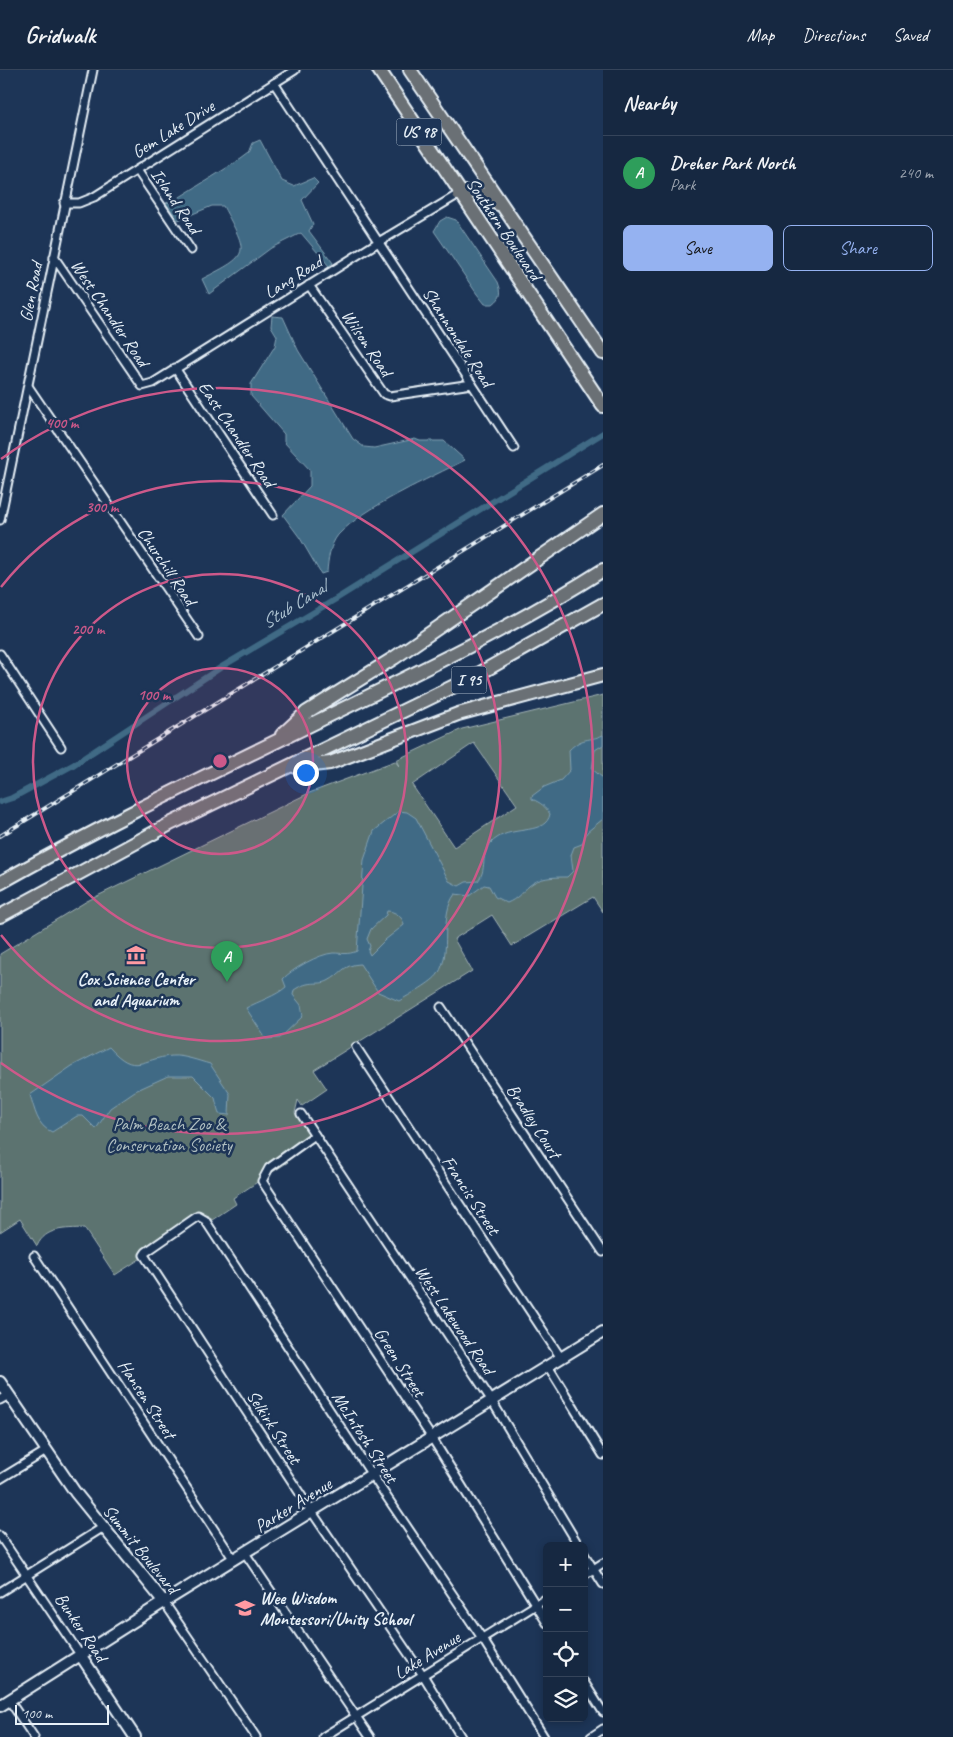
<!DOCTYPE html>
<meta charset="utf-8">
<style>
:root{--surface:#162841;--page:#23344c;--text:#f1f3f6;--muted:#9ea6b1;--line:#35445a;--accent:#95b2f1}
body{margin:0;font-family:Caveat,sans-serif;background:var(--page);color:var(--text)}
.controls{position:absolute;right:15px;bottom:15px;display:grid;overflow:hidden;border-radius:8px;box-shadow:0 2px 8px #0003}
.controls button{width:45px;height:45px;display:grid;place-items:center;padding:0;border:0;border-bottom:1px solid var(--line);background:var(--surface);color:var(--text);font:25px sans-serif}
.scale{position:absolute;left:15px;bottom:12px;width:94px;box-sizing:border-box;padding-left:5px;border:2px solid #e8f1f8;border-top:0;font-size:14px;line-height:18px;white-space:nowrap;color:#e8f1f8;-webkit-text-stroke:4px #1d3557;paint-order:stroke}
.you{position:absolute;left:305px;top:702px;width:18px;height:18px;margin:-12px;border:4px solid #fff;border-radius:50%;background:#1a73e8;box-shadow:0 0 0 8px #1a73e833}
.badge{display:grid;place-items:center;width:32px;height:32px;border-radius:50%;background:var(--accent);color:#fff;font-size:16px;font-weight:700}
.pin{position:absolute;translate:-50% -41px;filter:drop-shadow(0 1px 2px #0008)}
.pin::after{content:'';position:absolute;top:26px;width:18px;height:15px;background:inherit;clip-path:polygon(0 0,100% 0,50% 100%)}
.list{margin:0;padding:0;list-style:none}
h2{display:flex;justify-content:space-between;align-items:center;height:65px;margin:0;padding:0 20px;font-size:21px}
h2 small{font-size:16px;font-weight:400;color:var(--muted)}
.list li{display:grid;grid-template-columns:32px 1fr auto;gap:15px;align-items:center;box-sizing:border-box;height:75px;padding:0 20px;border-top:1px solid var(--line)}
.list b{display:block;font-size:19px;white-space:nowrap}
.list p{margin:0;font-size:16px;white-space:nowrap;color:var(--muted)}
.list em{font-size:16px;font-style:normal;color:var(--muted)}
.actions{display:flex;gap:10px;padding:15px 20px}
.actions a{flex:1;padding:11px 0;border:1px solid var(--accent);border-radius:8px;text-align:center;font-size:18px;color:var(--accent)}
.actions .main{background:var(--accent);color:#111}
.icon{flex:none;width:28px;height:28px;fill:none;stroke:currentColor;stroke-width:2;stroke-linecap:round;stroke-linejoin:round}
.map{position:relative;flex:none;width:603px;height:1667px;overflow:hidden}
header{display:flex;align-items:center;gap:30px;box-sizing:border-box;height:70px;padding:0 25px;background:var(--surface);border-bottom:1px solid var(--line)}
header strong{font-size:24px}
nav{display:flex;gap:28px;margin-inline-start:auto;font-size:18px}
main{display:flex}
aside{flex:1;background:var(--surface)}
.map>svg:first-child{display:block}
.green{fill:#5b736f;stroke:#a2b2b4;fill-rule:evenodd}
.water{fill:#3f6b85;stroke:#83a1b3;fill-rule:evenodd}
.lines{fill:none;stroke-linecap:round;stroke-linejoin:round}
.canal{stroke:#3f6b85;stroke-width:6}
.street-casing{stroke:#e8f1f8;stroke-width:11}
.secondary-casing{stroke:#e8f1f8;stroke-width:14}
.highway-casing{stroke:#e8f1f8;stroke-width:16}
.street{stroke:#1d3557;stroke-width:7}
.secondary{stroke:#1d3557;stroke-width:10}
.highway{stroke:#6b7074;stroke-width:12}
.rail-casing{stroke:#e8f1f8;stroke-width:4}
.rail{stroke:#1d3557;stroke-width:2;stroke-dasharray:5.5;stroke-linecap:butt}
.ring{fill:none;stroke:#cd598a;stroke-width:2.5}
.labels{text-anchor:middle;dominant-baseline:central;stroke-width:5;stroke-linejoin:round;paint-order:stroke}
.shield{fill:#1d3557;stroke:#abb9c8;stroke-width:1}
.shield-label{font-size:16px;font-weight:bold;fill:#e8f1f8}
.street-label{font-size:18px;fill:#e8f1f8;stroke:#1d3557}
.poi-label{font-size:18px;font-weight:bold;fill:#e8f1f8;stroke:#1d3557}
.park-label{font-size:18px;fill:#b0bfc1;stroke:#1d3557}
.water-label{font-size:19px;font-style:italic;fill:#adc2d0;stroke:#1d3557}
.centre{fill:#cd598a;stroke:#1d3557;stroke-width:2.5}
.ring-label{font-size:15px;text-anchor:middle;font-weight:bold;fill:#cd598a;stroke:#1d3557;stroke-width:5;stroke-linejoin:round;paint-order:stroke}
</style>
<header>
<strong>Gridwalk</strong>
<nav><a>Map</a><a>Directions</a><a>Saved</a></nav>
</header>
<main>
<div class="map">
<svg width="603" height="1667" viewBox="0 0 603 1667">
<rect width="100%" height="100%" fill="#1d3557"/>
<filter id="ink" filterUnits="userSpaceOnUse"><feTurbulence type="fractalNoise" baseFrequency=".02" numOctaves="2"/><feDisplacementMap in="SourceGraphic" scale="10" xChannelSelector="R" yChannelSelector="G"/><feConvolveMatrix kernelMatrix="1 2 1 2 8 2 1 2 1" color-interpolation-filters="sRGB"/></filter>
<g filter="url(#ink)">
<path class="green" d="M603,625v217l-10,-15 -81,49 -20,-31 -38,24 18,32 -158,99 13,19 -25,17 -4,-6 -3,13 18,26 -27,20 2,3 -55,36 3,6 -24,16 -4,-5 -93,60 -31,-47c-19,1 -38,-1 -47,18l-17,-27 -20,13v-278l87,-53 222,-108 86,-32 4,5 -3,-6 66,-31zM474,673l43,62 -63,42 -42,-62z"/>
<g class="water">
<path d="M260,70l22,41 12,5 19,-8 5,5 -16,17 11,24 -4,7 24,32 -4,3 -28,-33 -30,15 -62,46 -7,-15c49,-25 47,-24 21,-73h-11l-34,14 -12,-17 9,-3 66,-41 8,-6 4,-10z"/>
<path d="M447,147l9,3 42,62c4,11 4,15 -5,22h-8l-8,-10 -43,-63 6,-10z"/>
<path d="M272,246l11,1 15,33 55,89 11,8 10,1 41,-9 5,2h24l21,19c-35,18 -101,47 -127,75 -8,10 -10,24 -11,37l-6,2 -21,-36 -17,-23 27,-29v-16l-26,-28v-8l-33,-38v-12l24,-38 2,-10 -6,-10z"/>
<path d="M603,665v10l-8,5 -3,19 11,9v41l-16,13 -5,12 -8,3 -3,8 2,16 -6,6c-13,0 -28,0 -38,9 -8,7 -12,13 -22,17l-12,-6 -6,-11 -5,-1 -15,11 -14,-2c-17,23 -2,57 -17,80 -5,8 -29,21 -39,27l-21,-9 -18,-28c-18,1 -18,10 -32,17 -10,5 -18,-2 -34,9l-1,5 8,10 2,11 -23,22 -14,1 -20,-31c13,-7 30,-12 40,-21l-3,-8c9,-10 36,-25 50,-26 9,0 15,2 24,-2l7,-91 10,-29 25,-20 8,1 9,6 33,63 10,5 7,-4 12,-1c11,-14 -1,-30 19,-43 17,-12 49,-3 53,-24 -5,-8 -9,-11 -18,-15v-3l12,-9 17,-7 9,-10 -1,-20c14,-14 19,-8 34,-15zM387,841c8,0 16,6 17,14l-19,15 -15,15 -2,-4 2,-5 -3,-7 4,-10 15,-14z"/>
<path d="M109,977c27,30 32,11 63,9 11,-1 27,5 38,8l20,30 -1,21 -10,-1 -4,-16 -22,-22h-25l-33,15 -25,17 -14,21 -13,-13h-6l-25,16c-15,-6 -17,-22 -22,-37l42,-29z"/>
</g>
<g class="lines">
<path class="canal" d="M0,732l12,-4 61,-33 150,-99 113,-67 267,-166"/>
<defs>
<g id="street">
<path d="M274,13l240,365"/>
<path d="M137,100l54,80"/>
<path d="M64,133h15l15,-6 201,-127"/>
<path d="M54,187l88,129 11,-3 219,-137 87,-52"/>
<path d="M309,215l75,109 6,2 82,-12"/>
<path d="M175,298l98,147"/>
<path d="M28,316l171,251"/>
<path d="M0,450l93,-450"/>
<path d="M0,584l61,93"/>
<path d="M441,937l162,245"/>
<path d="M356,977l205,311"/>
<path d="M301,1044l191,287 87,145"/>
<path d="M315,1065l-46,33 -7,13 170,257 115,185"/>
<path d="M34,1186l200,304"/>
<path d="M548,1296l55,89"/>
<path d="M0,1330l9,-5"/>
<path d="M0,1409l46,-28"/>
<path d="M0,1466l81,120"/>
<path d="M245,1483l125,184"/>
<path d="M584,1484l19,30"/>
<path d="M584,1505l19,-12"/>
<path d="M0,1522l102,-64"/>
<path d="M164,1532l92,135"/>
<path d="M584,1612l19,30"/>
<path d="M9,1630l25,37"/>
<path d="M323,1667l224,-139"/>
<path d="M461,1667l-38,-62 -111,-163 -168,-257 2,-3 52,-36 7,4 167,255 110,163 62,99"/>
<path d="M591,1667l12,-8"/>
</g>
<g id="secondary">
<path d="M0,1312l75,110 89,110"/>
<path d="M81,1586l54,81"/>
<path d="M0,1636l164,-104 439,-270"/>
</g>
<g id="highway">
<path d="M379,0l224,336"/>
<path d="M410,0l193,283"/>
<path d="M459,124c16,-6 26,1 39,10"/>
<path d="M282,665l25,-23 87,-54 209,-144"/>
<path d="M296,697l34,-4 128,-49 145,-39"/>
<path d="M0,813c104,-59 212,-110 320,-163 96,-47 192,-92 283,-150"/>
<path d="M0,846l172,-93 301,-146 130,-73"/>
</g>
</defs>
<use href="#street" class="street-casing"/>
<use href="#secondary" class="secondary-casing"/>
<use href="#highway" class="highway-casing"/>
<use href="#street" class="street"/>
<use href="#secondary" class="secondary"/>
<use href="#highway" class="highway"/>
<defs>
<path id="rail" d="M0,766l603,-371"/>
</defs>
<use href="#rail" class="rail-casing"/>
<use href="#rail" class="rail"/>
</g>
</g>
<circle cx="220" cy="691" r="93" fill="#cd598a" fill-opacity=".12"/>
<g class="ring">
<circle cx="220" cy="691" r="93"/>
<circle cx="220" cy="691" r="187"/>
<path d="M1 517A280 280 0 1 1 1 865"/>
<path d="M1 389A373 373 0 1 1 1 993"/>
</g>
<defs>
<symbol id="museum-bare" viewBox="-9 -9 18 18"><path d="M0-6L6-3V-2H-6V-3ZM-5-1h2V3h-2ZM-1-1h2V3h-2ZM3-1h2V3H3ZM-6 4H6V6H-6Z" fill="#ff9aa2" stroke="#1d3557" stroke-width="2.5" paint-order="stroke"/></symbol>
<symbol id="school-bare" viewBox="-9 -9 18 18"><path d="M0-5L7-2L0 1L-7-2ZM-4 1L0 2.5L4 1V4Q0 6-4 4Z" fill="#ff9aa2" stroke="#1d3557" stroke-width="2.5" paint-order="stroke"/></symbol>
</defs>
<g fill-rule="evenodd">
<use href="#museum-bare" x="122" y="871" width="28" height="28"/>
<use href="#school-bare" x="231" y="1524" width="28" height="28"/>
</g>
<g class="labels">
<g class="shield">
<rect x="396.5" y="48.5" width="45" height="27" rx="4"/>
<rect x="451.5" y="596.5" width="35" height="27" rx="4"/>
</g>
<g class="shield-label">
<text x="419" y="62">US 98</text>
<text x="469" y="610">I 95</text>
</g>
<g class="street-label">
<text transform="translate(173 59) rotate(-32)">Gem Lake Drive</text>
<text transform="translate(176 131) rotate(56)">Island Road</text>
<text transform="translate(504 159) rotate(56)">Southern Boulevard</text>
<text transform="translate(293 207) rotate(-32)">Lang Road</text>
<text transform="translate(31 222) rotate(-79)">Glen Road</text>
<text transform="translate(110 243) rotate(56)">West Chandler Road</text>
<text transform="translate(458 267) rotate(57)">Shannondale Road</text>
<text transform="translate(367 273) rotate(56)">Wilson Road</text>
<text transform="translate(237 364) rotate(56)">East Chandler Road</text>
<text transform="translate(167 496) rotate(56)">Churchill Road</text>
<text transform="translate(534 1051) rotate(57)">Bradley Court</text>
<text transform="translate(471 1125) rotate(57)">Francis Street</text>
<text transform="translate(455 1250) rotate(56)">West Lakewood Road</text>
<text transform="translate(400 1292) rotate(57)">Green Street</text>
<text transform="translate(147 1329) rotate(57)">Hansen Street</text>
<text transform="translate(274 1357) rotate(57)">Selkirk Street</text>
<text transform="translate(365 1367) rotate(57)">McIntosh Street</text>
<text transform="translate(293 1435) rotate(-32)">Parker Avenue</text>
<text transform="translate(141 1479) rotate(51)">Summit Boulevard</text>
<text transform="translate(81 1557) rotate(56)">Bunker Road</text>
<text transform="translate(427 1585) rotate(-32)">Lake Avenue</text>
</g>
<g class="poi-label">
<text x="136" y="909">Cox Science Center<tspan x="136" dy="21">and Aquarium</tspan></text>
<text x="260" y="1528" text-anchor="start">Wee Wisdom<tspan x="260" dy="21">Montessori/Unity School</tspan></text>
</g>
<g class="park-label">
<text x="169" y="1054">Palm Beach Zoo &amp;<tspan x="169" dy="21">Conservation Society</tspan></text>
</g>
<g class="water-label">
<text transform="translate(294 535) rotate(-32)">Stub Canal</text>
</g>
</g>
<circle cx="220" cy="691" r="8" class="centre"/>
<g class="ring-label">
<text x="62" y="358">400 m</text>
<text x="102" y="442">300 m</text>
<text x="88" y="564">200 m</text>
<text x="154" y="630">100 m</text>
</g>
</svg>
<div class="controls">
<button>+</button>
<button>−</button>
<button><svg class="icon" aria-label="locate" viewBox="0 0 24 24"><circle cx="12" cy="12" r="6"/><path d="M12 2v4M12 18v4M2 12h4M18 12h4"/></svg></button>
<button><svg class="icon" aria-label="layers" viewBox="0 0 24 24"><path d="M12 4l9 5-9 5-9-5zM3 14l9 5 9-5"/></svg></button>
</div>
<div class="scale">100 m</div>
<div class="you"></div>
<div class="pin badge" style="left:227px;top:912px;background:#2e9e5b">A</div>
</div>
<aside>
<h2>Nearby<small></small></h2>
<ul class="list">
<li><span class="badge" style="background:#2e9e5b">A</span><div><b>Dreher Park North</b><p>Park</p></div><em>240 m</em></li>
</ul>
<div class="actions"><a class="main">Save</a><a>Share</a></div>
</aside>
</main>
